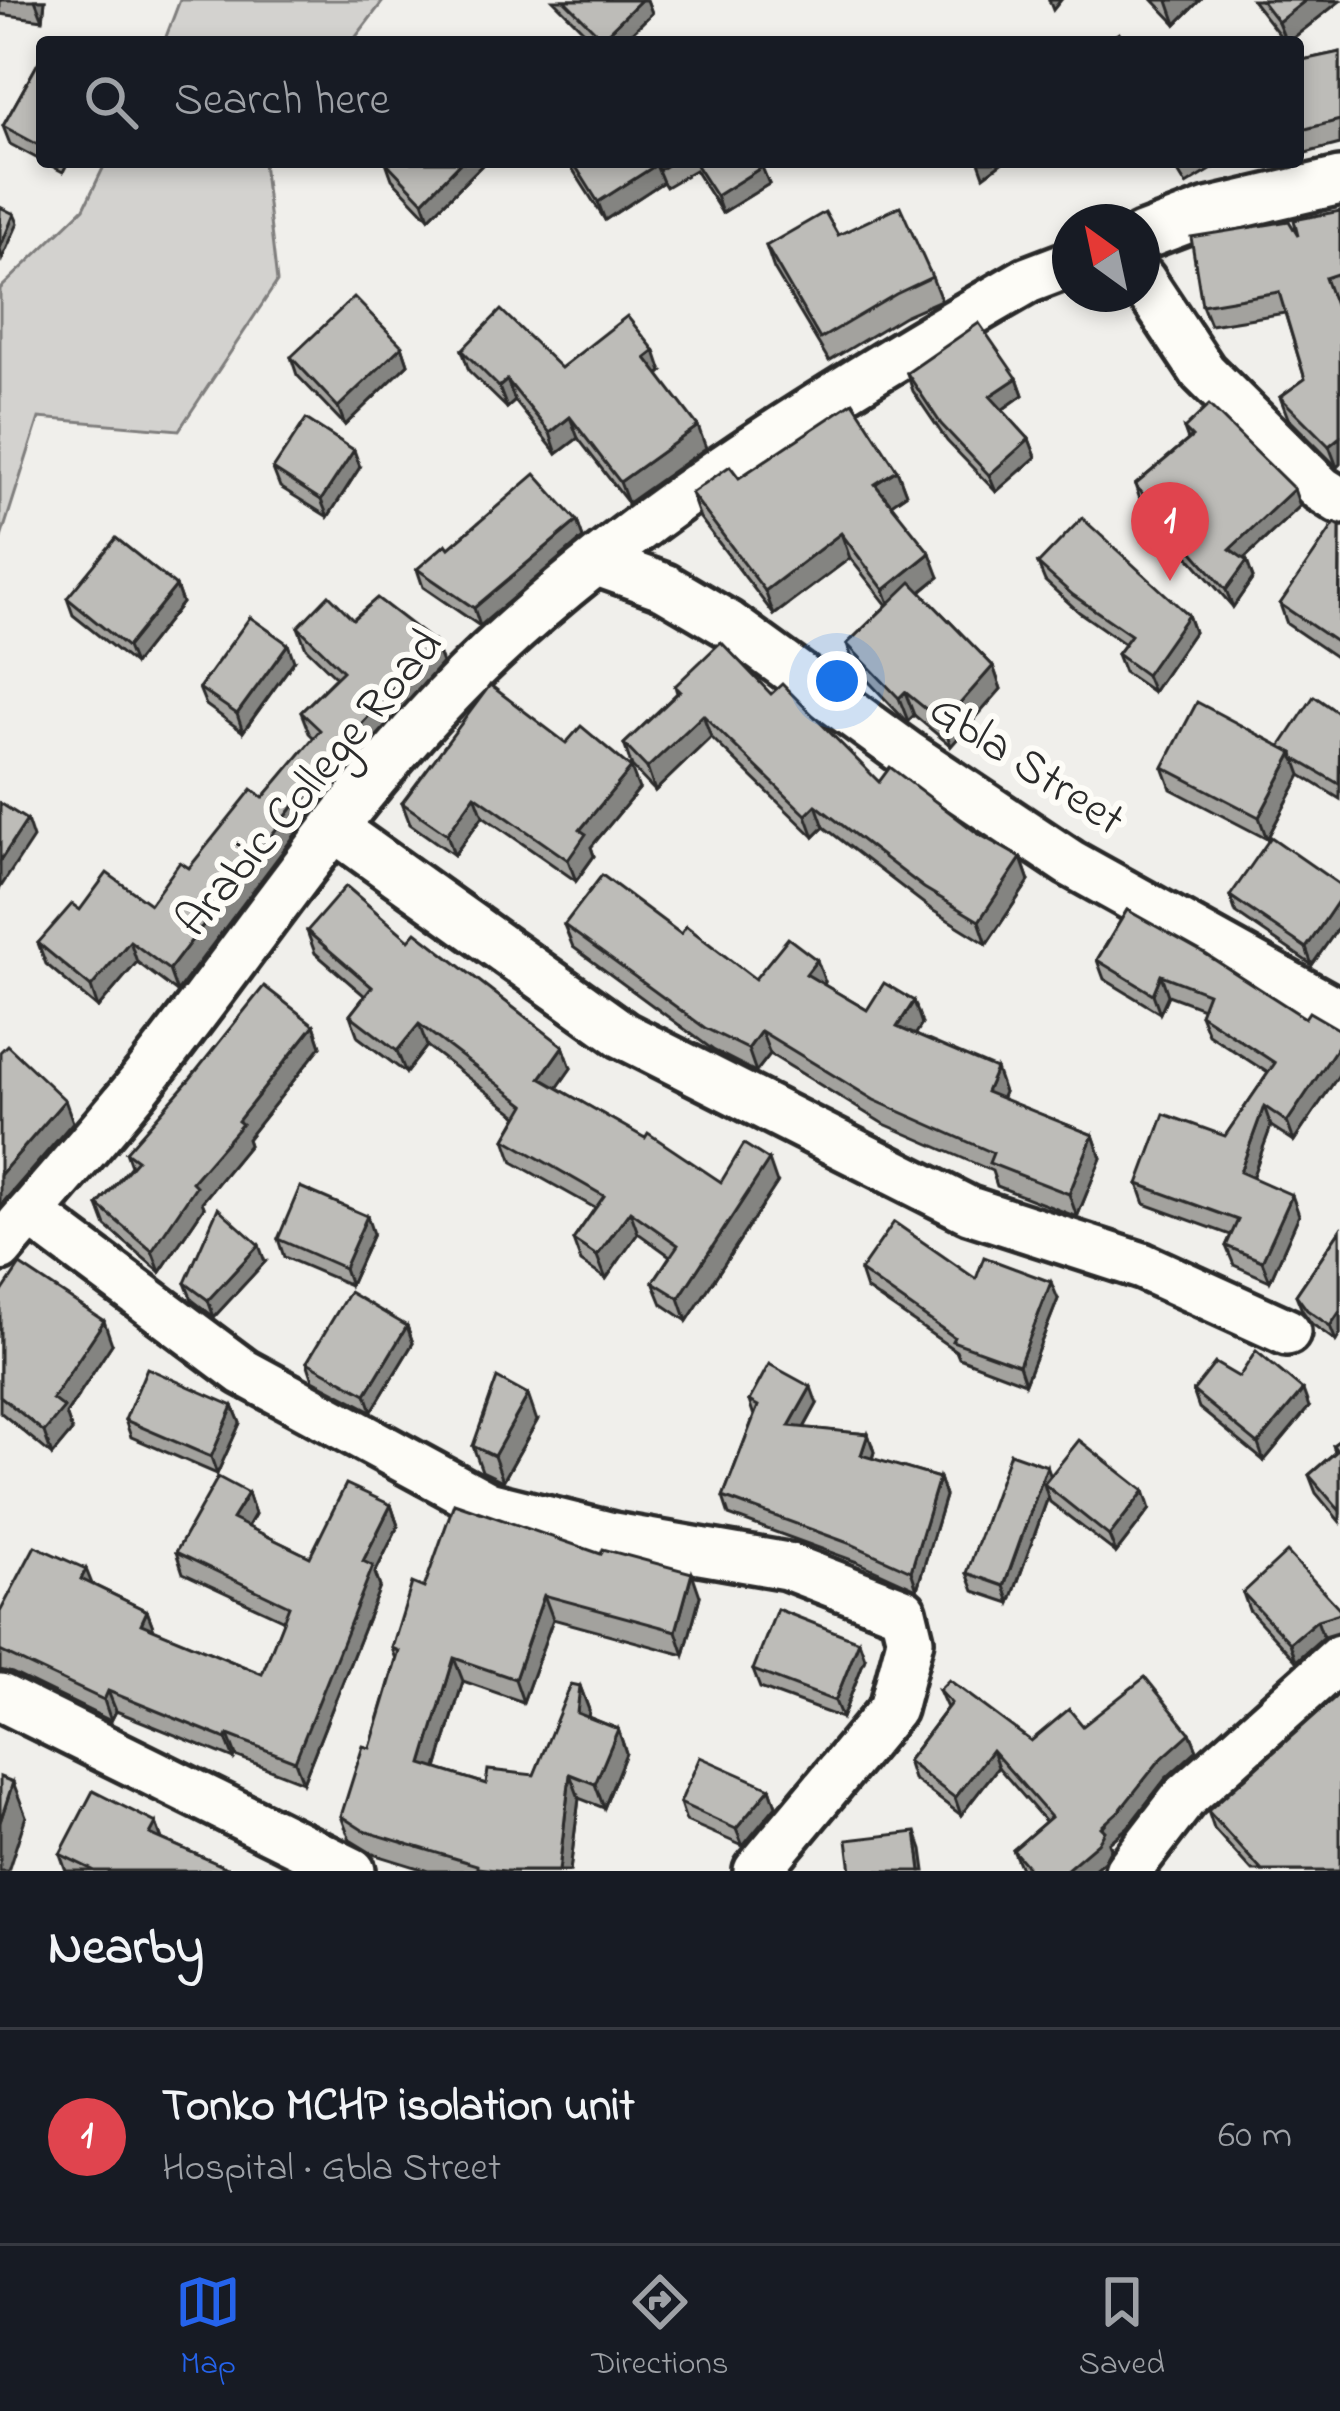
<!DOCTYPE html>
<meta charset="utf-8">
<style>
:root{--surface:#171b24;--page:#242831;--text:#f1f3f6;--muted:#9ea1a6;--line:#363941;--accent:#2563eb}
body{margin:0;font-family:"Indie Flower",sans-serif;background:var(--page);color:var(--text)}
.compass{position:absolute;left:1052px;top:204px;width:108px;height:108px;border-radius:50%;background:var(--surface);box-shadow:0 6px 18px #0003;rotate:327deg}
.you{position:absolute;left:837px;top:681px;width:42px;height:42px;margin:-30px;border:9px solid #fff;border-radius:50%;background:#1a73e8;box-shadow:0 0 0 18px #1a73e833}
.badge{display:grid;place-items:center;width:78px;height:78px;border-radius:50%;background:var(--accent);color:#fff;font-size:39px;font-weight:700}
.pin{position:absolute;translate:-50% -99px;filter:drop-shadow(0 3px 6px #0008)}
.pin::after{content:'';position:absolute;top:63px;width:42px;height:36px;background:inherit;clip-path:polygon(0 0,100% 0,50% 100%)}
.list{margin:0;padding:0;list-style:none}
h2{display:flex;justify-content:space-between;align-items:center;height:156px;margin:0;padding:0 48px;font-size:51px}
h2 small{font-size:39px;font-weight:400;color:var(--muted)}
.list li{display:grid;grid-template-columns:78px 1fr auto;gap:36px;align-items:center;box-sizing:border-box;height:216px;padding:0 48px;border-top:3px solid var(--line)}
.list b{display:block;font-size:45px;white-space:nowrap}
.list p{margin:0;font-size:39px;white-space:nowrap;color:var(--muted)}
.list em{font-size:39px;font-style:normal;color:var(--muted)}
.icon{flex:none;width:66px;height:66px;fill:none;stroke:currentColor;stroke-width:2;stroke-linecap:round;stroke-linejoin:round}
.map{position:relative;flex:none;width:1340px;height:1871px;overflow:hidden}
.search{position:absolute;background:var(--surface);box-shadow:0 6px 18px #0003;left:36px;right:36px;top:36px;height:132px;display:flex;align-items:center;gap:30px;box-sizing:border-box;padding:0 42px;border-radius:12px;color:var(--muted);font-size:45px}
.sheet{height:372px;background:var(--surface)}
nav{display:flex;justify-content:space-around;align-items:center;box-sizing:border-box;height:168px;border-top:3px solid var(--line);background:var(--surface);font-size:33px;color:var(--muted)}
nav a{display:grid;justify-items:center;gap:6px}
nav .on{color:var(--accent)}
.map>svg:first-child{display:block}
.green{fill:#d3d2cf;stroke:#7f7e7d;stroke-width:3}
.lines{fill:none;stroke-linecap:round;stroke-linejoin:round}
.street-casing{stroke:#2b2b2b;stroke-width:54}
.street{stroke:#fdfcf7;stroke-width:45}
.wall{fill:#a3a29e;stroke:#2b2b2b;stroke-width:3}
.shaded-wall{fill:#848481;stroke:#2b2b2b;stroke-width:3}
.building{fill:#bdbcb8;stroke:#2b2b2b;stroke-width:3}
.labels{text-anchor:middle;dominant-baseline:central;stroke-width:12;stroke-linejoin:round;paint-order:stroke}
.street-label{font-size:48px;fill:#2b2b2b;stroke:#fdfcf7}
</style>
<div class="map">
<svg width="1340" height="1871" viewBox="0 0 1340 1871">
<rect width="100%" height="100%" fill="#f0efeb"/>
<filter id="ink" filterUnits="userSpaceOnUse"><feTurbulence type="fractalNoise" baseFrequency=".00833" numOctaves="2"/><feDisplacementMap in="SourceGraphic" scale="24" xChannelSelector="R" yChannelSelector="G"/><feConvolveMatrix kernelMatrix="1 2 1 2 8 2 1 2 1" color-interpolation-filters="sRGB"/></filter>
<g filter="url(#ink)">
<g class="green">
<path d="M180,0h204l-32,42h-188z"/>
<path d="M106,162h157l14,120 -98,148 -140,-12 -39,123v-252l84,-81z"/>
</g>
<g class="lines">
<defs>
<g id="street">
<path d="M1142,237l66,-25 132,-31"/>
<path d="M1142,280l61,92 118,117 19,12"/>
<path d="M598,563l67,24 63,37 179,130 163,109 270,150"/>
<path d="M335,829l288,206 346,175 173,56 145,66"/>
<path d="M30,1213l213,159 245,133 125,31 174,30 116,45 7,29 -18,69 -135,162"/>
<path d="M0,1248c45,-53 92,-105 136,-159 117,-146 218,-308 355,-437 159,-149 350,-264 537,-372l42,-16"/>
<path d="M0,1697l352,174"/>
<path d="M1128,1871l56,-73 156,-140"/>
</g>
</defs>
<use href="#street" class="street-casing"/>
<use href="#street" class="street"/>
</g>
<g class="wall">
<path d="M0,0h45l-2,20 -43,-6z"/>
<path d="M553,0h94l5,13 -30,29h-27z"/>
<path d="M1153,0h47l-24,24z"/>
<path d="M1252,0h88v1l-52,41h-3z"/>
<path d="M1340,52v92l-42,11v-94z"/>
<path d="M42,56v105l-32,-17 -7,-18z"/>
<path d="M44,162h24l-5,10z"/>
<path d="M386,162h99l-56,56 -37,-39z"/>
<path d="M568,162h191l10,22 -47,29 -27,-43 -29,17 -3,-5 -58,38z"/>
<path d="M1172,162h52l-38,23z"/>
<path d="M1340,211v85l-8,2 8,21v145l-3,3 -49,-49 -8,-21 25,-18 -20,-66 -75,12 -8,-20 96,-69z"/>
<path d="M838,235l94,42 9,23 -37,16 -75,45 -55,-92 -8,-23z"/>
<path d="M402,346l6,18 -63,61 -48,-50 -6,-18z"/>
<path d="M462,350l99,18 101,4 -3,3 47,73 -78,55 -50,-65 -21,16 -42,-53 -8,7 -38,-37z"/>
<path d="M907,373l110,5 6,17 -21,15 27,29 7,18 -40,35 -49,-51 -34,-50z"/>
<path d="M1184,429l116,77 -56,53 9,19 -20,29 -92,-105 -6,-17 53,-45z"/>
<path d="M360,467l-32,50 -48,-30 -7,-18z"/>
<path d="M897,470l9,24 -15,10 48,73 -18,15 72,74 8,23 -50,57 -37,-31 -6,6 -4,-2 -49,-52 -8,-23 40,-39 -37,-47 -76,57 -74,-97 -9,-25 48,-15z"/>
<path d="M577,521l6,17 -103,88 -57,-39 -6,-18 32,-21z"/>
<path d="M1340,526v134l-53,-36 -7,-20z"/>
<path d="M1038,564l150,51 6,17 -41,60 -29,-20 -7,-18 8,-10 -46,-32 -34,-31z"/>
<path d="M176,586l6,17 -48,61 -61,-49 -6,-17z"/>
<path d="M353,619l89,44 -114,128 -151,201 -40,-30 -39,46 -52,-44 -8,-21 42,-33 70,-6 113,-106 51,-60 -5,-5 -8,-21 35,-35 -30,-29 -8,-21z"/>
<path d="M294,661l-51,71 -37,-27 -7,-17z"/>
<path d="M675,686l96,8 108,88 98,51 44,25 8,23 -42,63 -55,-34 -108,-83 -10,10 -103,-100 -56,54 -23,-24 -8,-23 53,-51z"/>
<path d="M1340,714v85l-39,-24 -34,64 -96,-50 -8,-22 117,-20z"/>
<path d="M566,743l73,46 -48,58 3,9 -18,25 -93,-65 -29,39 -44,-31 -8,-21z"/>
<path d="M1340,885v40l-28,40 -76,-52 -6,-17z"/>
<path d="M1127,910l178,108 35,12v43l-46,68 -23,-15 -19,51 47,38 -29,66 -36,-16 -8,-19 5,-11 -86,-31 -7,-20 87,-48 43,-63 -60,-39 -8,-20 3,-6 -35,-13 -8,18 -56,-34 -7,-19z"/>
<path d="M564,925l117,9 74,45 70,3 -1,3 43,25 47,-9 8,23 -7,10 89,58 -3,7 92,36 8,23 -24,59 -80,-31 -5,-15 -110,-48 -112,-69 -14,18 -43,-22 -140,-103z"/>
<path d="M307,931l102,9 154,106 8,22 -14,20 164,94 56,1 -90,138 -25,-17 -9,-22 17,-26 -32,-23 -32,46 -25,-17 -8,-22 22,-32 -82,-46 -8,-23 13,-23 -91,-70 -21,27 -48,-36 -8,-22 15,-19 -50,-43z"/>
<path d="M314,1025l7,21 -74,93 2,6 -47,57 2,5 -44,65 -54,-46 -8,-21 33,-39 -5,-14z"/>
<path d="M1340,1230v104l-4,7 -24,-17 -10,-14 -6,-15z"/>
<path d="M373,1234l-23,51 -66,-28 -6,-18z"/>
<path d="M265,1262l-51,55 -22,-17 -7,-17z"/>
<path d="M860,1271l116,8 82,20 -33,84 -66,-25 -3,-7 -90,-62z"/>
<path d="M0,1295l112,49 -46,70 6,17 -20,24 -52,-43z"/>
<path d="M407,1326l6,17 -41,68 -59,-31 -6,-18z"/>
<path d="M1239,1377l70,30 -45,54 -65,-53 -6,-17z"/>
<path d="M749,1401l68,3 -13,24 64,6 6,18 -2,7 67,19 6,18 -28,93 -60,-27 -128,-47 -6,-18 31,-81z"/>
<path d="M233,1406l7,17 -23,51 -86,-37 -6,-17z"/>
<path d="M537,1421l-34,60 -21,-10 -9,-25z"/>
<path d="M1340,1440v82l-24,-29 -7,-18 26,-23 -2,-7z"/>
<path d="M1051,1476l99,33 -34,44 -66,-51 -2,-5 -38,106 -36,-12 -7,-18z"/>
<path d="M248,1493l7,21 -7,13 62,30 81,-52 7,21 -23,47 5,14 -77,195 -67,-26 -2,3 -118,-48 -5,10 -99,-48 -12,-3v-58l92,-28 55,27 7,19 108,44 22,-54 -101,-47 -7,-21z"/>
<path d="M424,1588l276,8 -16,59 -131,-36 -30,83 -60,-21 -26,88 49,15 48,-9 46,-89 9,24 -1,7 30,12 8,24 -22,55 -25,-10 -9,73h-142l-55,-17 -23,-14 -9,-24 29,-68 26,-89 -4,-11z"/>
<path d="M1243,1593l97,16v23l-17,5 -27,24 -47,-51z"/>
<path d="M865,1658l-23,60 -82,-30 -7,-18z"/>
<path d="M939,1690l92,51 52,-15 107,7 7,17 -31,28 -38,49 -19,16 2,5 -7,13 -12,10h-70l-9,-21 33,-28 -48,-55 -37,48 -48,-36 -6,-18 40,-53z"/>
<path d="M770,1788l6,18 -33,40 -57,-25 -6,-18z"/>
<path d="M1208,1811l132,60h-88l-38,-42z"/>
<path d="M156,1823l6,16 72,32h-168l-6,-17z"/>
</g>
<g class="shaded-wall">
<path d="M35,0h10l-2,20z"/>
<path d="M641,0h6l5,13 -30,29h-19l-1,-4z"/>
<path d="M1049,0h12l-8,10z"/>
<path d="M1170,0h30l-24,24 -8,-23z"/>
<path d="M1306,0l34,1 -52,41h-2l-8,-20z"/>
<path d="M461,162h24l-56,56 -6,-17z"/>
<path d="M979,162h24l-19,14z"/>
<path d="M656,165l7,17 -58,38 -7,-18z"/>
<path d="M762,167l7,17 -47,29 -6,-17z"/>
<path d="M14,214l4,9 -16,36 -2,-11z"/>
<path d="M402,346l6,18 -63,61 -7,-18z"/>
<path d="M655,351l7,21 -9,7 -7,-21z"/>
<path d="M1017,378l6,17 -27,19 -6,-18z"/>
<path d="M507,380l8,21 -8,7 -8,-21z"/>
<path d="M570,417l8,21 -21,16 -7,-21z"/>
<path d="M698,426l8,22 -78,55 -8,-21z"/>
<path d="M1340,437v27l-3,3 -8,-21z"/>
<path d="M1029,439l7,18 -40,35 -7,-17z"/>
<path d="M354,450l6,17 -32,50 -7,-17z"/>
<path d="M897,470l9,24 -22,15 -9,-25z"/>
<path d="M1294,489l6,17 -64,60 -6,-17z"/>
<path d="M577,521l6,17 -103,88 -6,-18z"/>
<path d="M841,533l9,25 -76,57 -9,-24z"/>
<path d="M930,553l9,24 -46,37 -9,-24z"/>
<path d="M1247,561l6,17 -20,29 -7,-17z"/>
<path d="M176,586l6,17 -48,61 -7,-17z"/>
<path d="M1188,615l6,17 -41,60 -7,-17z"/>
<path d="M434,642l8,21 -114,128 -151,201 -8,-22 152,-200z"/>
<path d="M288,644l6,17 -51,71 -6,-18z"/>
<path d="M993,666l8,23 -50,57 -8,-23z"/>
<path d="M905,692l9,23 -6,6 -9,-23z"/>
<path d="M703,715l8,22 -56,54 -8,-23z"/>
<path d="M1293,753l8,22 -34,64 -8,-22z"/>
<path d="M631,768l8,21 -48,58 3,9 -18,25 -8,-21 12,-30z"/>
<path d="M475,795l8,21 -29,39 -7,-21z"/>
<path d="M816,805l8,22 -10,10 -8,-22z"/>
<path d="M27,820l6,18 -33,50v-27z"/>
<path d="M1021,858l8,23 -42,63 -8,-23z"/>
<path d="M1340,898v27l-28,40 -6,-17z"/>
<path d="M130,941l7,21 -39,46 -7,-21z"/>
<path d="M817,960l8,22 -11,15 -8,-23z"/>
<path d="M1161,975l7,20 -8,18 -7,-19z"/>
<path d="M914,1001l8,23 -16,26 -9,-23z"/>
<path d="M419,1024l8,22 -21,27 -9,-22z"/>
<path d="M314,1025l7,21 -74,93 2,6 -47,57 2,5 -44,65 -8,-21 40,-69 46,-61z"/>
<path d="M761,1031l9,23 -14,18 -8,-23z"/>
<path d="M1340,1043v30l-46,68 -7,-19z"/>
<path d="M563,1046l8,22 -23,33 -8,-23z"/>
<path d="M996,1069l8,23 -10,23 -8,-23z"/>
<path d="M65,1100l8,22 -73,84v-31z"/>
<path d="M1264,1106l7,20 -24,66 -7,-20z"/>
<path d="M1093,1135l8,23 -24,59 -8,-23z"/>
<path d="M769,1160l8,23 -90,138 -8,-23z"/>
<path d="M1292,1195l7,20 -29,66 -8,-20z"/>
<path d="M630,1211l8,22 -32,46 -9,-23z"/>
<path d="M367,1216l6,18 -23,51 -6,-17z"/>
<path d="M259,1245l6,17 -51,55 -6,-17z"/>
<path d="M1051,1282l7,17 -33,84 -6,-18z"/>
<path d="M1340,1311v23l-4,7 -6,-15z"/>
<path d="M104,1321l8,23 -46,70 6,17 -20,24 -8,-23 8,-33z"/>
<path d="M407,1326l6,17 -41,68 -6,-17z"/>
<path d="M811,1387l6,17 -22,40 -6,-18z"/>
<path d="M1303,1390l6,17 -45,54 -6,-17z"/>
<path d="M528,1395l9,26 -34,60 -9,-25z"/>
<path d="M233,1406l7,17 -23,51 -6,-17z"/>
<path d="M868,1434l6,18 -7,21 -6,-18z"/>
<path d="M1047,1466l6,17 -9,1 4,13 -38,106 -6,-17z"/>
<path d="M939,1478l6,18 -28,93 -6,-18z"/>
<path d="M1144,1491l6,18 -34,44 -7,-17z"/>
<path d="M248,1493l7,21 -15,26 -8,-21z"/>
<path d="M391,1505l7,21 -23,47 5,14 -77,195 -8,-21 68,-200z"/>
<path d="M86,1569l8,20 -13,-10z"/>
<path d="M692,1573l8,23 -16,59 -8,-24z"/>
<path d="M544,1595l9,24 -30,83 -8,-23z"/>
<path d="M147,1611l8,21 -14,-8z"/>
<path d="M1317,1620l6,17 -27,24 -6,-18z"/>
<path d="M859,1641l6,17 -23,60 -7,-17z"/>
<path d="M454,1658l9,23 -32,107 -9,-24z"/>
<path d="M580,1686l9,24 -3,26 -9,-23z"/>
<path d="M108,1691l8,20 -5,10 -7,-21z"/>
<path d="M618,1729l8,24 -22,55 -9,-24z"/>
<path d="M1190,1733l7,17 -31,28 -38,49 -19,16 2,5 -7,13 -12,10h-27l94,-110z"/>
<path d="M228,1735l8,21 -2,3 -8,-20z"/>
<path d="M992,1750l6,17 -37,48 -6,-17z"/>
<path d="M570,1774l9,24 -9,73h-11z"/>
<path d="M13,1782l13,34 -18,55h-8v-49z"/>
<path d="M770,1788l6,18 -33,40 -7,-17z"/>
<path d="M156,1823l6,17 -12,-6z"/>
<path d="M916,1832l6,17 3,22h-4z"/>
</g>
<g class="building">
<path d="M564,0h77l-39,38z"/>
<path d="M1261,0h45l-28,22z"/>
<path d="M1119,33l5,9h-21z"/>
<path d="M1340,52v68l-42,11v-70z"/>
<path d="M42,56v91l-39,-21z"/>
<path d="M386,162h75l-38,39z"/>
<path d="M573,162h99l-13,8 -3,-5 -58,37z"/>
<path d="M694,162h65l3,5 -46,29z"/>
<path d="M900,206l32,71 -36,17 -76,45 -54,-93 59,-34 13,23z"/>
<path d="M0,207l14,7 -14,34z"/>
<path d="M1340,211v62l-15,5 15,41v118l-11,9 -49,-49 25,-18 -26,-87 -77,13 -11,-68 98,-16 9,15 -4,-16z"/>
<path d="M354,297l48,49 -64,61 -47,-50z"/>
<path d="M501,310l60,58 66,-52 28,35 -9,7 52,68 -78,56 -50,-65 -20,16 -43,-53 -8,7 -37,-37z"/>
<path d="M979,323l38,55 -27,18 39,43 -40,36 -48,-51 -34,-51z"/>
<path d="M853,402l44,68 -22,14 55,69 -46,37 -43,-57 -76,58 -74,-98 39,-27 9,12z"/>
<path d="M1209,405l85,84 -64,60 17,12 -21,29 -91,-105 57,-48 -8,-8z"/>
<path d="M306,419l48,31 -33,50 -48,-31z"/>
<path d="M535,474l42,47 -103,87 -57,-39 29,-25 3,4z"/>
<path d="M1082,518l106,97 -42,60 -29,-21 14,-19 -58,-40 -35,-31z"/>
<path d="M1335,523l5,3 -1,118 -59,-40z"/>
<path d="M116,538l60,48 -49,61 -60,-49z"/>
<path d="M911,582l82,84 -50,57 -38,-31 -6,6 -3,-3 -49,-51z"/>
<path d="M329,595l24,24 24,-21 57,44 -113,128 -152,200 -39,-29 -39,46 -53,-44 34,-39 8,6 27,-37 43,31 30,-42 9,6 63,-79 11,9 57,-68 -19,-18 42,-41 -45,-44z"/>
<path d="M250,617l38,27 -51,70 -38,-26z"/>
<path d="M721,642l50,52 11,-10 97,98 11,-15 87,66 44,25 -42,63 -55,-33 -108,-83 -10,10 -103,-100 -56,53 -23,-24 56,-53 -5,-5z"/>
<path d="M490,685l76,58 15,-17 50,42 -51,62 6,4 -18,26 -93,-65 -28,39 -45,-31z"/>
<path d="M1314,696l26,18 -1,70 -45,-26 -1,-5 -13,-6z"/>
<path d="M1197,702l96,51 -34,64 -96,-50z"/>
<path d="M0,803l27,17 -27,41z"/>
<path d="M1271,837l69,48v13l-34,50 -76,-52z"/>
<path d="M602,875l79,59 5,-8 69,53 33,-41 29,22 -11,14 61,36 17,-27 30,18 -17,26 99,42 -10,23 107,43 -24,59 -80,-31 4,-10 -119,-53 -113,-69 -13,18 -43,-21 -141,-103z"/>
<path d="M346,886l63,54 7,-8 147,114 -23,32 105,60 3,-5 73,49 23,-38 25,16 -90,138 -26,-16 25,-37 -48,-34 -33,45 -24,-16 31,-44 -99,-57 20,-34 -106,-81 -22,27 -47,-36 22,-28 -65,-56z"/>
<path d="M1127,910l77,43 101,65 4,-6 31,18v13l-53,79 -23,-16 -24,66 52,23 -30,66 -36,-15 12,-26 -100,-36 26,-70 61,22 50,-73 -75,-49 8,-21 -47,-18 -8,19 -56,-34z"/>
<path d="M264,986l50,39 -76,96 4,3 -50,58 4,4 -44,65 -54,-46 39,-45 -11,-8 63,-72z"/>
<path d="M7,1045l58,55 -65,75v-123z"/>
<path d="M300,1187l67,29 -23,52 -66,-29z"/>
<path d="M218,1208l41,37 -51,55 -23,-17z"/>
<path d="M894,1222l82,57 8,-22 67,25 -32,83 -67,-24 2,-4 -94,-66z"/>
<path d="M1340,1230v81l-10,15 -23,-16 -11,-15z"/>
<path d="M20,1265l84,56 -52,78 12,9 -20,24 -44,-36v-101z"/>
<path d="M349,1292l58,34 -41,68 -59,-32z"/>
<path d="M1256,1351l47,39 -45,54 -65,-53 22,-28 24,14z"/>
<path d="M769,1364l42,23 -22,39 79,8 -7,21 78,23 -28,93 -60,-27 -128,-47 35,-91 -9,-5z"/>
<path d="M147,1368l86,38 -22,51 -86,-37z"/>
<path d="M497,1378l31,17 -34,61 -21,-10z"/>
<path d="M1079,1440l65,51 -35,45 -65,-52z"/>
<path d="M1340,1440v71l-31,-36 28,-24 -4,-6z"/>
<path d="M1010,1453l37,13 -43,120 -37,-13z"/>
<path d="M218,1477l30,16 -16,26 78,38 36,-73 45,21 -28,56 10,5 -78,195 -67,-26 -2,4 -118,-48 -4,9 -104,-49v-39l35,-66 51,23 -5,10 66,32 -6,13 121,50 27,-68 -113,-54z"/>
<path d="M454,1503l147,51 2,-5 89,24 -16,58 -132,-36 -29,84 -61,-21 -32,106 64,20 2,-14 46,5 37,-91 9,2 -3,27 41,16 -23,55 -25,-10 -11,97h-54l-28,-3v-3l-113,-34 -23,-15 22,-70 7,2 29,-97 -7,-3 20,-65 12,5z"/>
<path d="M1287,1552l53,57v4l-23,7 -27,23 -47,-50z"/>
<path d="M777,1609l82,32 -24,60 -82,-31z"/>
<path d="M1145,1677l45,56 -31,28 -38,48 -20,18 4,4 -7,12 -33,28h-34l-18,-21 38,-33 -59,-67 -37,48 -48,-37 44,-58 -12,-13 10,-10 82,61 38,-32 14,17z"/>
<path d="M1340,1693v178h-78l-54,-60z"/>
<path d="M700,1757l70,31 -34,41 -56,-26z"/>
<path d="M0,1777l13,5 -13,40z"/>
<path d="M93,1791l63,32 -6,11 84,37h-139l-35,-17z"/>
<path d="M916,1832l5,39h-70l-4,-31z"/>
</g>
</g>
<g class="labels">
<g class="street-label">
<text transform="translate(1026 766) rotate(33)">Gbla Street</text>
<text transform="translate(311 784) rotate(-50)">Arabic College Road</text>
</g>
</g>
</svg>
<svg class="compass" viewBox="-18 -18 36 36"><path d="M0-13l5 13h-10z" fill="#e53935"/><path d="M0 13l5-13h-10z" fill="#9ea1a6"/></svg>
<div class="you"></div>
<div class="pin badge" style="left:1170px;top:581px;background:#e0444e">1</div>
<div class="search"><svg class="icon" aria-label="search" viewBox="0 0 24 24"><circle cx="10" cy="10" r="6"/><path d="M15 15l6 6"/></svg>Search here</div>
</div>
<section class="sheet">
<h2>Nearby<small></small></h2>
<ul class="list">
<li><span class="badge" style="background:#e0444e">1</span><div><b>Tonko MCHP isolation unit</b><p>Hospital · Gbla Street</p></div><em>60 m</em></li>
</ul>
</section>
<nav>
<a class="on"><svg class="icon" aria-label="map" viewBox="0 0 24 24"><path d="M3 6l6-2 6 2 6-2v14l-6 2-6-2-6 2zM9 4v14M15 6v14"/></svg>Map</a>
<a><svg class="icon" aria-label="directions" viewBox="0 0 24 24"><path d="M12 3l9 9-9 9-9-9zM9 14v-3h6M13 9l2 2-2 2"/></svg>Directions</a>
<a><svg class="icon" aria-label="saved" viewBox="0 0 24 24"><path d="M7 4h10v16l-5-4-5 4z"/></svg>Saved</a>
</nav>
